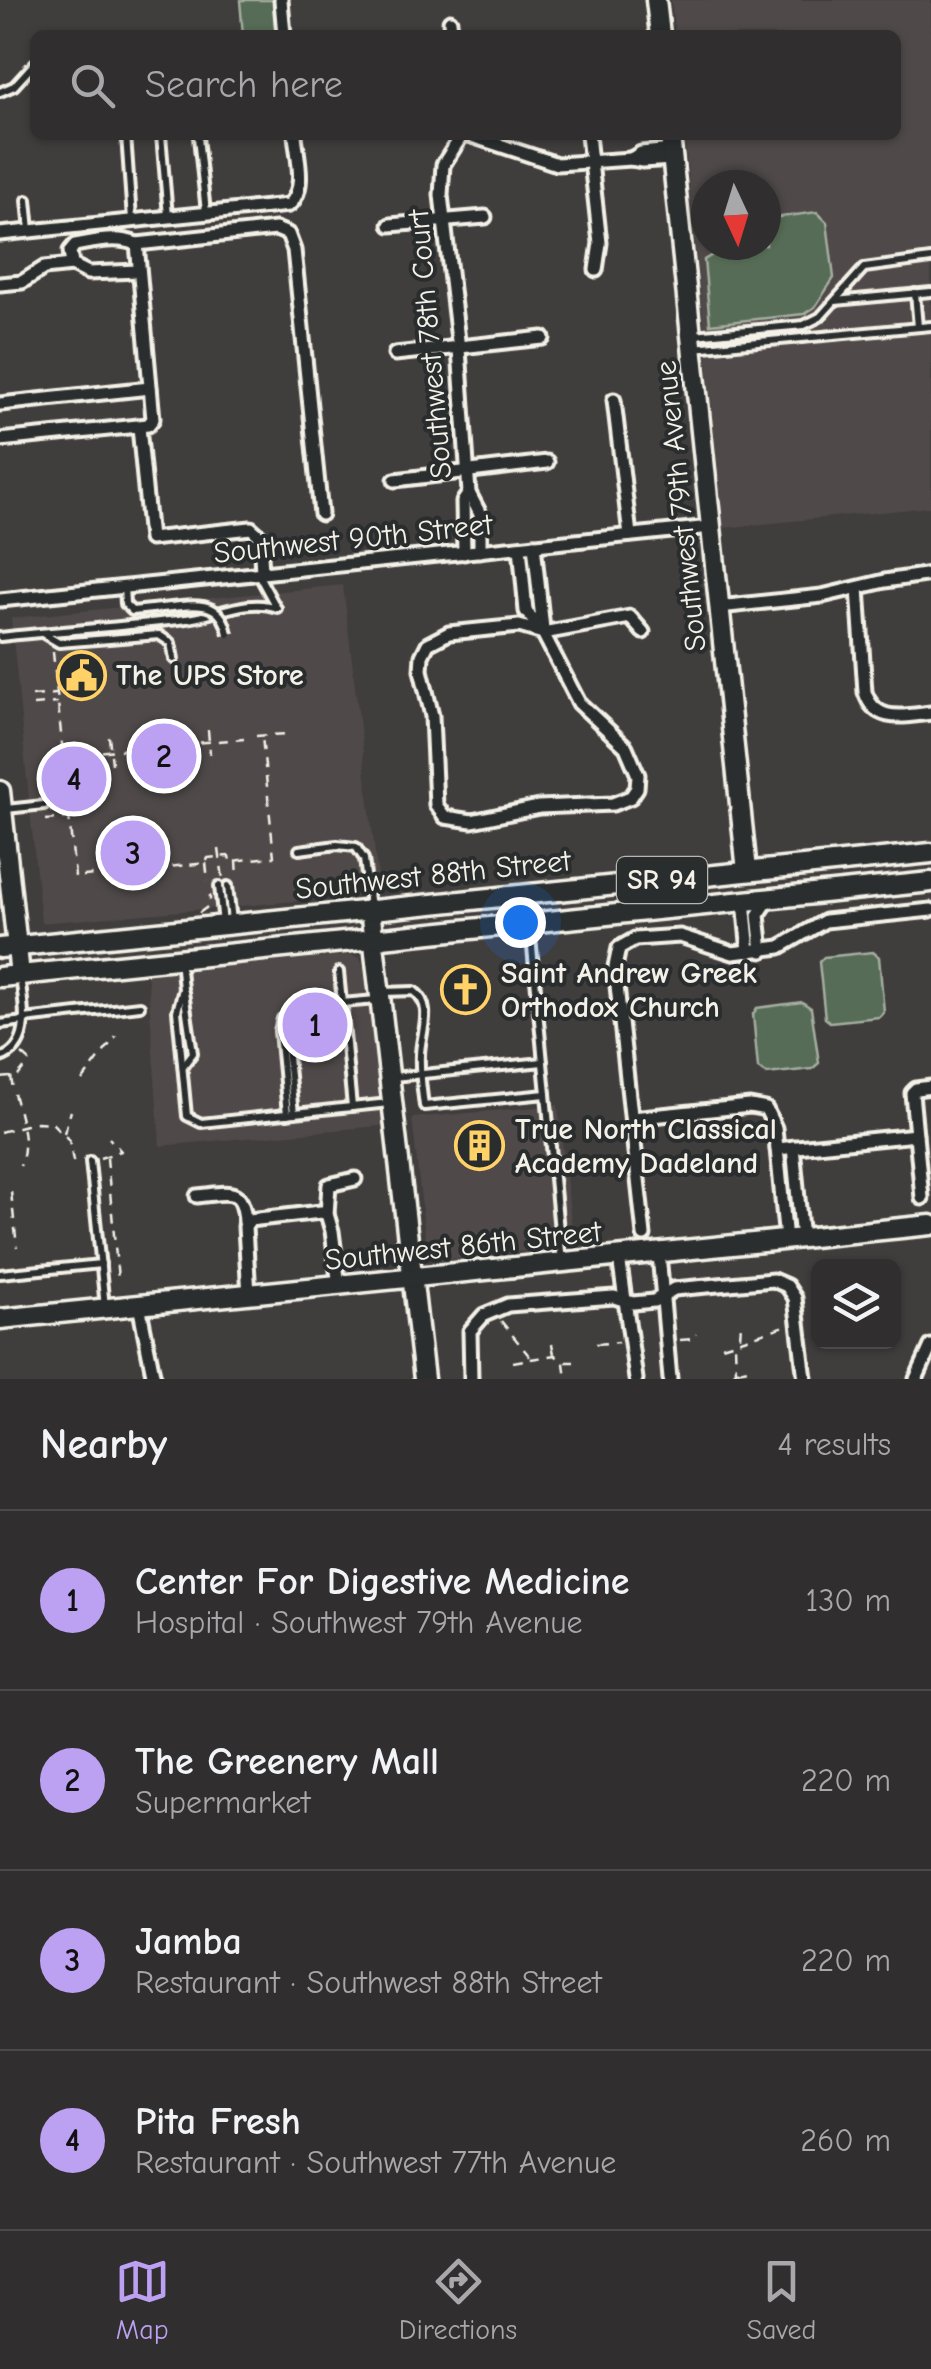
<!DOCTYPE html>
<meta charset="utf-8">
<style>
:root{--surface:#302e2e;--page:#383636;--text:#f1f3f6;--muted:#a8a8aa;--line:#4b4a4a;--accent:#bca0f2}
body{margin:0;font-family:"Comic Neue",sans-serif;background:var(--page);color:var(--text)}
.controls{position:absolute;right:30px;bottom:30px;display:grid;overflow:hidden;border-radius:15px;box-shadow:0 2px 8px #0004}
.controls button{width:90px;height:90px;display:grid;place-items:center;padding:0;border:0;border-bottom:2px solid var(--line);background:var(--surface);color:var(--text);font:50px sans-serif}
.compass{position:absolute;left:691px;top:170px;width:90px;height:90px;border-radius:50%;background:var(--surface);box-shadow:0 2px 8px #0004;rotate:176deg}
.you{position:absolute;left:520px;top:922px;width:35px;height:35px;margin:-25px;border:8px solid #fff;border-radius:50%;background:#1a73e8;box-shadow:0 0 0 15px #1a73e833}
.badge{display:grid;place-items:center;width:65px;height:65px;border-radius:50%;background:var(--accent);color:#111;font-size:32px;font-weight:700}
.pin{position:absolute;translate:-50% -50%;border:5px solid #fff;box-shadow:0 2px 10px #0006}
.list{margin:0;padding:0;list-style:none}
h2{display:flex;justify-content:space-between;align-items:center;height:130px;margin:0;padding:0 40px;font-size:42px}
h2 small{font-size:32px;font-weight:400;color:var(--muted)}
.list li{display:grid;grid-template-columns:65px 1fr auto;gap:30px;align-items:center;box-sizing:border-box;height:180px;padding:0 40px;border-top:2px solid var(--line)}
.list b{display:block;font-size:38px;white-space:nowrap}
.list p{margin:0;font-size:32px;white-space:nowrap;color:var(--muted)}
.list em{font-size:32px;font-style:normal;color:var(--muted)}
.icon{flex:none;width:55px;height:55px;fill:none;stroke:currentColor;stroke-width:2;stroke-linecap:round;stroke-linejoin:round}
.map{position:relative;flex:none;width:931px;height:1379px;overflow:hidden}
.search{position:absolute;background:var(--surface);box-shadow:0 2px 8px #0004;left:30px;right:30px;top:30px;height:110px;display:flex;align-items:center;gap:25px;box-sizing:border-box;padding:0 35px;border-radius:15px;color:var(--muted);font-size:38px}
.sheet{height:850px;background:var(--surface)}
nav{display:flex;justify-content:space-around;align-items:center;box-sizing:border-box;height:140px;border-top:2px solid var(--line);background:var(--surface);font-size:28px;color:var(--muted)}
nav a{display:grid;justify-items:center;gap:5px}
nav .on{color:var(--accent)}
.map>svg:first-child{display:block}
.built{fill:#4f4848;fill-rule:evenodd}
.green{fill:#566c57;stroke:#a5aea0;stroke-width:2.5}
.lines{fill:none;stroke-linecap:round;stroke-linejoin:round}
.lane-casing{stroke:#f4f1e8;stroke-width:14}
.street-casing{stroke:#f4f1e8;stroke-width:19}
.secondary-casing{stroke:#f4f1e8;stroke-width:25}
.primary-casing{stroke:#f4f1e8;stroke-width:25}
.path{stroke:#f4f1e8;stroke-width:2.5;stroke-dasharray:10 8;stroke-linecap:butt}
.lane{stroke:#2a2d2e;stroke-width:6}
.street{stroke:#2a2d2e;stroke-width:11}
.secondary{stroke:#2a2d2e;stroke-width:18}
.primary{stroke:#2a2d2e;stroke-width:18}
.lane-bridge-casing{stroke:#f4f1e8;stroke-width:14;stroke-linecap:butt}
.lane-bridge{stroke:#2a2d2e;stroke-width:6}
.labels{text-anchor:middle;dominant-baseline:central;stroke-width:8;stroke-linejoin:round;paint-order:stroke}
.shield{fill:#2a2d2e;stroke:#b7b6b0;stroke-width:2.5}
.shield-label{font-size:28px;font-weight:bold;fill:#f4f1e8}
.street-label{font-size:30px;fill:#f4f1e8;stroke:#2a2d2e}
.poi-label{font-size:30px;font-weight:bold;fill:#f4f1e8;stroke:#2a2d2e;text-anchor:start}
</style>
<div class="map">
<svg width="931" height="1379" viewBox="0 0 931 1379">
<rect width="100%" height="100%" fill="#403d3d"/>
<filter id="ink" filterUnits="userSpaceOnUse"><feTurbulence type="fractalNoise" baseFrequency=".01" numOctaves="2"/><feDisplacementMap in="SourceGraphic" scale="20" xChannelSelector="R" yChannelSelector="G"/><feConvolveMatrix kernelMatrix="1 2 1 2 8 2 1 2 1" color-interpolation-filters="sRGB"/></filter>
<g filter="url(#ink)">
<g class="built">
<path d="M671,0h260v507l-207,21 -40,-393h212v-100h-221zM706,185h60v60h-60z"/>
<path d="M343,585l37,309 -339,29 -30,-305z"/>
<path d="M352,955l8,3 12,31 18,136 -230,21 -13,-175z"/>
<path d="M558,1105l16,141 -132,14 -11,-4 -5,-11 -14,-127z"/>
</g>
<g class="green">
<path d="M240,0h33l4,35h-34z"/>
<path d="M817,212l10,10 7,56 -19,29 -11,7 -94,10 -6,-64 25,-15h37v-26z"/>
<path d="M873,952l6,5 5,55 -5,5 -49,5 -5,-4 -6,-56 5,-5z"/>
<path d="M802,1002l9,6 8,55 -7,6 -45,5 -9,-6 -5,-54 4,-6z"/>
</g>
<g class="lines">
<defs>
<g id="lane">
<path d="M0,92l14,-6 21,-23"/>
<path d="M126,135l6,84"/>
<path d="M161,135l7,81"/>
<path d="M198,137l8,75"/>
<path d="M27,200l3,30"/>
<path d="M915,293l3,34"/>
<path d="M835,301l96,-9"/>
<path d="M693,335l111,-10 16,-8 44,-49 67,-9"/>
<path d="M693,348l238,-22"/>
<path d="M258,574l18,33"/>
<path d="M124,587l1,17 7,7 49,-5"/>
<path d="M42,633l17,10 100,-8 12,8 3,16"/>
<path d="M0,637c62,-7 124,-10 186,-18 30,-3 61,-22 91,-11"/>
<path d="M6,809l38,-4"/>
<path d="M299,850l38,-5 19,2 8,12 6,49"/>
<path d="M219,886l4,38"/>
<path d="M228,886l4,35"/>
<path d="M530,926l32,336"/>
<path d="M180,959l3,30 -6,22 10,105 14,7 188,-20"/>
<path d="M339,972l13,135"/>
<path d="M383,992l31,-1c21,15 6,43 6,64 -1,16 2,34 4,51l122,-12"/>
<path d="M342,1003l34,-3"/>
<path d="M24,1019l116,-13"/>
<path d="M0,1024l24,-3"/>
<path d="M281,1026l4,4 9,83"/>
<path d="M0,1058c34,-11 23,-54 20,-82"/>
<path d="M183,1066l10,-13 -9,-61"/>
<path d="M393,1077l150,-15"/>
<path d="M287,1114l-8,-83 3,-12 6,-1"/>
<path d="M90,1161l15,146"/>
<path d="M0,1274l101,-10"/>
</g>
<g id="street">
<path d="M281,0l3,35"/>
<path d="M450,21l1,14"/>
<path d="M462,135l-19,30 -2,30 18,154 10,144 11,21v37"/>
<path d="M469,135l88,29 74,-5"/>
<path d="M588,135l12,108 -4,27"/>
<path d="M672,150l-31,3 -10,6 11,2 30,-2"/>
<path d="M390,225l95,-8"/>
<path d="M0,234l289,-29c18,-16 8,-48 6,-70"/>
<path d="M137,244c-19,-8 -42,-3 -62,1l-5,6 2,14 16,8 51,-2"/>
<path d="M0,284l22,-2 22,-14 28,-3"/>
<path d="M395,354l148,-16"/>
<path d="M614,400l16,135"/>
<path d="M0,404l150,-16"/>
<path d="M139,427l11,112 101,-11 9,8 2,37"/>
<path d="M0,440l148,-15 5,-6 -16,-175 139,-15 12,5 6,16 27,264"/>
<path d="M395,480l152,-18"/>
<path d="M534,545l9,84"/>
<path d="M520,547l6,64 17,22 36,70 47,44 12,28 -1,13 -6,9 -18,7 -74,3 -67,14 -27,-4 -9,-12 -4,-89 -11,-46 1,-14 6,-12 21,-11 70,-7 24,7 87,-16 13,15"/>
<path d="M464,553l-1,-51 6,-9"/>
<path d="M858,588l7,104c10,32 39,24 66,21"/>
<path d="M0,600l711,-73"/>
<path d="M719,607l103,-11 63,-15 46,-7"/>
<path d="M744,901l5,51"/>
<path d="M762,951l-4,-36 11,-16"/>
<path d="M632,1118l118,-12 16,3 9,19 11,112"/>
<path d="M793,1147l9,92"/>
<path d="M777,1149l139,-14"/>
<path d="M197,1196c31,-3 46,-11 48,26"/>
<path d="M922,1198l-10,-105 4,-4 15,-2"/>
<path d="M327,1214l2,-29 26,-6"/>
<path d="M644,1235l-29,-268 4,-19 16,-9 45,-3 53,17 47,-6 45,-26 106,-11"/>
<path d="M659,1254l11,125"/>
<path d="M619,1257l17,122"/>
<path d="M249,1295l-4,-68 4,-7 72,-8 6,2 5,17 7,55"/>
<path d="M139,1305l15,74"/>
<path d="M471,1379l-1,-48 14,-16 24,-10 106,-8 19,6 21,-2 20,-12 99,-9 14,6 8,12 10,81"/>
<path d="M916,1379l15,-33"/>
</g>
<g id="secondary">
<path d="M656,0l4,35"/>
<path d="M670,135l77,736"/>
<path d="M0,791l20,184"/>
<path d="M370,909l54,470"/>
<path d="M0,1319l931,-94"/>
</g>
<g id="primary">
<path d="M0,948l931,-95"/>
<path d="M0,977l931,-95"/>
</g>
</defs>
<use href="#lane" class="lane-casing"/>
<use href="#street" class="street-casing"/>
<use href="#secondary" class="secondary-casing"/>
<use href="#primary" class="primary-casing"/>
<g class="path">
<path d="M53,652l22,225 131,-14 2,-5 21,-2 1,5 44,-4 -12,-121"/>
<path d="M32,696l24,-2"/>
<path d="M33,705l24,-2"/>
<path d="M208,730l2,24"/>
<path d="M256,736l31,-2"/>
<path d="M109,737l3,27"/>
<path d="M182,744l62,-5"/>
<path d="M84,753l58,-5"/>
<path d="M50,811l17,-2"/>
<path d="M69,813l12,-1"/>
<path d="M45,820l23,-2"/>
<path d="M219,849l4,30"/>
<path d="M237,860l1,18"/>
<path d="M206,863l2,18"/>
<path d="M199,913l11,-8v-10"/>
<path d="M22,1054l10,9"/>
<path d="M11,1076c3,30 21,61 9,90"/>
<path d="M0,1078l18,-2 12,-15"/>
<path d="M82,1081l34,-45"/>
<path d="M0,1132l37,-10 15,1 17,17 4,21 9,-1"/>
<path d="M64,1133l7,-22"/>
<path d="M100,1158l21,-7 -12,-13"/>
<path d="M107,1158l11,121"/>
<path d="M11,1192l6,55"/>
<path d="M501,1321l30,37"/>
<path d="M740,1337l1,-13"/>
<path d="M680,1340l12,-1 4,-5"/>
<path d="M552,1344l2,10"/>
<path d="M596,1344l23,-2"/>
<path d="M722,1346l63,-20"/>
<path d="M513,1362l42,-7 9,8 2,16"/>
<path d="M566,1362h8"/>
<path d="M737,1371l11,-2"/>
<path d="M699,1379l32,-3 5,-5 -1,-26"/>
<path d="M775,1379l14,-2"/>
</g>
<use href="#lane" class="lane"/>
<use href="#street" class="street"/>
<use href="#secondary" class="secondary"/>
<use href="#primary" class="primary"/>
<defs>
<path id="lane-bridge" d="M181,606c25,-3 42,1 47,28"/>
</defs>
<use href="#lane-bridge" class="lane-bridge-casing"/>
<use href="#lane-bridge" class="lane-bridge"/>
</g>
</g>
<defs>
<symbol id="civic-ring" viewBox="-11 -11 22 22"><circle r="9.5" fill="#2a2d2e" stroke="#ffd166" stroke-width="1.5"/><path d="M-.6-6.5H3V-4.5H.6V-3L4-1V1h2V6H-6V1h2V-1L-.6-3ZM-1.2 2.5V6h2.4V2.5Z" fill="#ffd166"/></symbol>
<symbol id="church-ring" viewBox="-11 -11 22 22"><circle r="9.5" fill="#2a2d2e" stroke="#ffd166" stroke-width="1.5"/><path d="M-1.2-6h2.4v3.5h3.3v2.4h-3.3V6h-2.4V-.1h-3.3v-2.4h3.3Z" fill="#ffd166"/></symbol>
<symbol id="building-ring" viewBox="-11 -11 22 22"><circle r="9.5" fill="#2a2d2e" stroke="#ffd166" stroke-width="1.5"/><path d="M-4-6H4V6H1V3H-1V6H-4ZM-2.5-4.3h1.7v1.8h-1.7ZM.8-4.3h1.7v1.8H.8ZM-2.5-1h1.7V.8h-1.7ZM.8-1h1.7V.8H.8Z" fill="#ffd166"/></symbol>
</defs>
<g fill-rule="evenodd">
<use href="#civic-ring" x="54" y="648" width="55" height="55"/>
<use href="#church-ring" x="438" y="962" width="55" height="55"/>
<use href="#building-ring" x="452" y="1118" width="55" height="55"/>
</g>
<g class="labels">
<rect class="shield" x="617" y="857" width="90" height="46" rx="8"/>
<g class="shield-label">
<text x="662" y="880">SR 94</text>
</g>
<g class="street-label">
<text transform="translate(430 344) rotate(-95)">Southwest 78th Court</text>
<text transform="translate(681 506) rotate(-96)">Southwest 79th Avenue</text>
<text transform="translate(353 539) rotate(-6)">Southwest 90th Street</text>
<text transform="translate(433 875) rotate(-6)">Southwest 88th Street</text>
<text transform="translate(463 1246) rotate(-6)">Southwest 86th Street</text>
</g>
<g class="poi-label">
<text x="116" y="675">The UPS Store</text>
<text x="501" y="973">Saint Andrew Greek<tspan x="501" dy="34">Orthodox Church</tspan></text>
<text x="515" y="1129">True North Classical<tspan x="515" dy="34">Academy Dadeland</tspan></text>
</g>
</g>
</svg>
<div class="controls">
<button><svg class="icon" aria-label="layers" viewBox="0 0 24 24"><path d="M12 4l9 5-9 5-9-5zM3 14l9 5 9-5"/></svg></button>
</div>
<svg class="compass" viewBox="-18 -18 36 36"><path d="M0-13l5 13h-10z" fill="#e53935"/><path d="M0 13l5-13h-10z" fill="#a8a8aa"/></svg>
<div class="you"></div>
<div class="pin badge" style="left:315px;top:1025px">1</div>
<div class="pin badge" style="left:164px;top:756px">2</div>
<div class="pin badge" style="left:133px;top:853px">3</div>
<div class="pin badge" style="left:74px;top:779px">4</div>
<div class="search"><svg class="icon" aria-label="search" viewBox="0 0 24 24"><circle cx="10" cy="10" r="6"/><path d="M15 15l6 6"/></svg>Search here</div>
</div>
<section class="sheet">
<h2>Nearby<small>4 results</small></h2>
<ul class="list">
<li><span class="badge">1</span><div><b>Center For Digestive Medicine</b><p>Hospital · Southwest 79th Avenue</p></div><em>130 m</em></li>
<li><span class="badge">2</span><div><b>The Greenery Mall</b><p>Supermarket</p></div><em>220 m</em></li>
<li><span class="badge">3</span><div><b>Jamba</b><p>Restaurant · Southwest 88th Street</p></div><em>220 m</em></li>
<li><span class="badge">4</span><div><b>Pita Fresh</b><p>Restaurant · Southwest 77th Avenue</p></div><em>260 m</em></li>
</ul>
</section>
<nav>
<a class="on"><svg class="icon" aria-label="map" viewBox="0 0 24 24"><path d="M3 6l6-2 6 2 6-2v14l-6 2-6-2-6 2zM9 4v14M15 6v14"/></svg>Map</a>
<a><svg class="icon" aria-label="directions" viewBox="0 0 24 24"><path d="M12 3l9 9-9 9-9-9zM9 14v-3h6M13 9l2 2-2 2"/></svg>Directions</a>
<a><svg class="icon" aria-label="saved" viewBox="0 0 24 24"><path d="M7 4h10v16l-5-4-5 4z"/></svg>Saved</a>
</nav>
